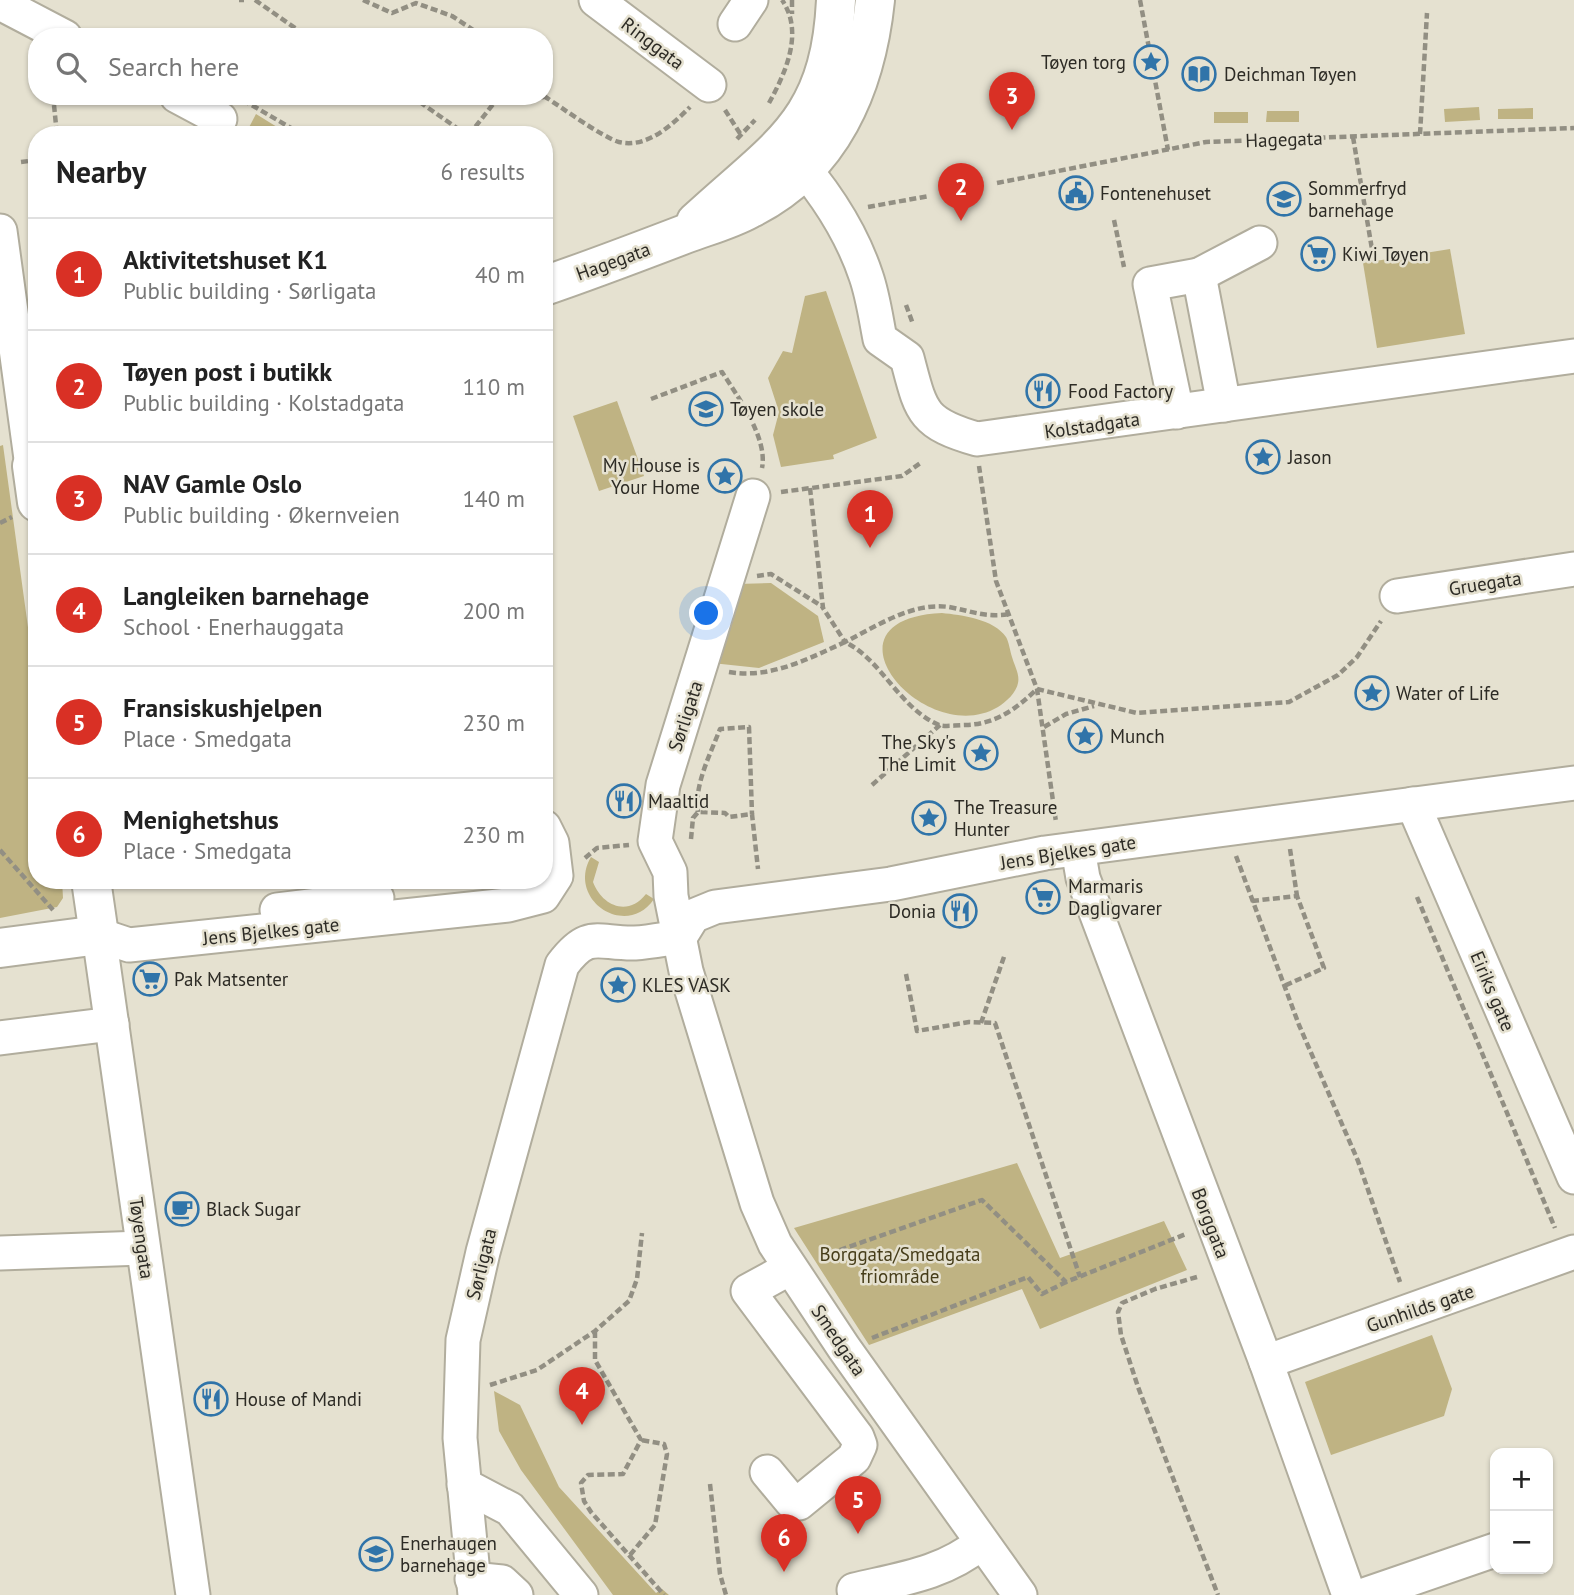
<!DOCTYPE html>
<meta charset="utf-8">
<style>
:root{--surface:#fff;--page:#f6f6f6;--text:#222;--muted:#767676;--line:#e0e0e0;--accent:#d93025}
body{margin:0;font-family:"PT Sans",sans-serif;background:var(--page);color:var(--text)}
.controls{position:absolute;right:21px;bottom:21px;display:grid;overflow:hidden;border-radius:14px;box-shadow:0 2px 5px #0004}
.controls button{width:63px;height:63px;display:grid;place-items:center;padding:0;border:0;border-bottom:2px solid var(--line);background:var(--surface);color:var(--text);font:35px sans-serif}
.you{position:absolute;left:707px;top:614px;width:24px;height:24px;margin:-18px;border:5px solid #fff;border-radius:50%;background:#1a73e8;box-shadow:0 0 0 10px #1a73e833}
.badge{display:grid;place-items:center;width:46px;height:46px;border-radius:50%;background:var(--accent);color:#fff;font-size:23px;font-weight:700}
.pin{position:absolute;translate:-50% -58px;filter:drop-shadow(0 2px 4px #0008)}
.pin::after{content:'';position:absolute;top:37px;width:24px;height:21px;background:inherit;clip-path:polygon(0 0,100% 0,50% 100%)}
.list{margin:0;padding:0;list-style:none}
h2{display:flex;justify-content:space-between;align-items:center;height:91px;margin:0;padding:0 28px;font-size:30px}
h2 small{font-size:23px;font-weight:400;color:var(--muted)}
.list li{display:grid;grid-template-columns:46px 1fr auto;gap:21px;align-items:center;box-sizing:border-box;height:112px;padding:0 28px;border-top:2px solid var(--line)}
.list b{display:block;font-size:26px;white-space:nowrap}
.list p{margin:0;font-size:23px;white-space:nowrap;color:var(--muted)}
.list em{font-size:23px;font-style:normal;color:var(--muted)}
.icon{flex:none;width:38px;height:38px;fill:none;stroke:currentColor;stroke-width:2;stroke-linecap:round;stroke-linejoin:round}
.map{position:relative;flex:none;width:1574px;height:1595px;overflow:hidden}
.search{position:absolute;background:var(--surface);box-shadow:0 2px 5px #0004;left:28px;top:28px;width:525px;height:77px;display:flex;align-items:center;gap:18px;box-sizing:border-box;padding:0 24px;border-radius:28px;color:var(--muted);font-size:26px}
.panel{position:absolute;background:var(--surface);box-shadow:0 2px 5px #0004;left:28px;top:126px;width:525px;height:763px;border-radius:28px}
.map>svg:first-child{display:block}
.green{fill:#bfb383}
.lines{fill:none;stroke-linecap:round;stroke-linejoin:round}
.minor-casing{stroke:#b1ad9d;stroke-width:37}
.major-casing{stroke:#b1ad9d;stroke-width:42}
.path{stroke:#928f83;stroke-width:4.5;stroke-dasharray:7 3.5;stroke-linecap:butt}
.minor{stroke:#fff;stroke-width:33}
.major{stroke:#fff;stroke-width:38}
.labels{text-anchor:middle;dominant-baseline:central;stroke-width:5;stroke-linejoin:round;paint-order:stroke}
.street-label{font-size:19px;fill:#2d2b25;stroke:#e5e1d0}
.poi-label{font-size:19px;fill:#2d2b25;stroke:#e5e1d0;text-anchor:start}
.park-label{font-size:19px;fill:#463d19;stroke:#e5e1d0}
</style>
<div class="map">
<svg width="1574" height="1595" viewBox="0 0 1574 1595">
<rect width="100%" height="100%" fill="#e5e1d0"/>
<g class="green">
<path d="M1479,107l1,13 -35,2 -1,-13z"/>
<path d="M1533,108v11h-35v-10z"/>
<path d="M1267,111h32v11h-33z"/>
<rect x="1214" y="112" width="34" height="11"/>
<path d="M256,114l34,21h-45z"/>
<path d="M1450,249l15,85 -88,14 -14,-85z"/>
<path d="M826,291l51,147 -44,17 1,4 -53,8 -8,-32 6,-23 -11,-34 15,-27 9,2 13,-57z"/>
<path d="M617,401l27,75 -45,15 -26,-75z"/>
<path d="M3,445l34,248v187h25l1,18 -6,9 -57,11v-472z"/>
<path d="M771,583l47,33 6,26 -65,26 -47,-5 25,-79z"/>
<path d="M942,613c19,2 52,6 64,24 3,5 4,14 6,20 2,8 8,17 6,26 -2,10 -12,19 -20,24 -73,43 -186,-88 -56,-94z"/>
<path d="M591,857l8,5 -6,20c9,24 35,35 53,12l8,5c-28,41 -88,0 -63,-42z"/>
<path d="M1017,1163l43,95 104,-37 23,49 -147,59 -18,-40 -153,56 -75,-117z"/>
<path d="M1432,1335l20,54 -8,27 -113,39 -26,-73z"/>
<path d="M494,1391l26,14 39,82 97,106 6,-4 7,6h-56l-92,-125 -22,-39z"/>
</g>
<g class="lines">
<defs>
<g id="minor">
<path d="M596,0l113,85"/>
<path d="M0,3l65,34"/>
<path d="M735,24l16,-24"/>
<path d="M177,96l43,23"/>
<path d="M787,149c34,37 63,79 79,127 7,20 10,43 14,63l27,19c14,53 14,65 70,81l597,-83"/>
<path d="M0,231l32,235"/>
<path d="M1199,275l61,-32"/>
<path d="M1177,412l-27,-128 49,-9 25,130"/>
<path d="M753,496l-90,289 -8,56 15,31 1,24 15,75 71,232 18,41 69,104 176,247"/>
<path d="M1397,596l177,-27"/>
<path d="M1413,804l161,373"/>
<path d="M1078,849l5,29 183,484 83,233"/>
<path d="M277,910l100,-12"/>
<path d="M99,935l94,660"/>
<path d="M99,935l30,10 379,-40 35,-9 13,-20 -4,-33 -8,-16"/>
<path d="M0,1038l112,-14"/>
<path d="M0,1253l143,-5"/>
<path d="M1266,1362l308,-110"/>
<path d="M767,1472l24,29 8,2 55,-45 6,-13 -3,-8 -109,-146 42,-23"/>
<path d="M464,1485l46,24 71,86"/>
<path d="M472,1579l30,3 14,13"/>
<path d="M854,1590c47,-11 89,-16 127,-47"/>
<path d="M475,1595l-15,-157 3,-98 20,-88 79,-287c27,-36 35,-21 73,-22 15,-1 30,-4 45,-6l13,-21 22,-9 176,-23 154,-31 529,-70"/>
<path d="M1364,1595l131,-45"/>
</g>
<g id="major">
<path d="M696,222c83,-77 134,-98 140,-222"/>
<path d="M544,286c47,-16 94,-34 141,-52 21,-8 44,-14 64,-25 83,-41 117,-122 126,-209"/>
<path d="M37,465l-5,1 5,36"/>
<path d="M0,948l99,-13 -8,-55"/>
</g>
</defs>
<use href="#minor" class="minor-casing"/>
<use href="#major" class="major-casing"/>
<g class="path">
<path d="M239,0h5"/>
<path d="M255,0l53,37"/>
<path d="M363,0l29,13 24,-10 36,13 32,21"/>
<path d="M792,0v14"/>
<path d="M1140,0l28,150"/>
<path d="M411,96l56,39"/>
<path d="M544,96c17,11 58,41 75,46 28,7 54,-18 71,-35"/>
<path d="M243,100l60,35"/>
<path d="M769,103c17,-31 35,-71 13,-103"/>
<path d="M54,105l3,30"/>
<path d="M725,110l16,25"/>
<path d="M1420,134l7,-121"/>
<path d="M104,135l1,-3"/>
<path d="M469,135l25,-32 50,-6"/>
<path d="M1353,137l21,124"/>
<path d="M737,139l18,-19"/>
<path d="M21,162l16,-2"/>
<path d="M997,183l209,-41 368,-14"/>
<path d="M868,207l61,-11"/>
<path d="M1114,220l10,47"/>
<path d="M906,305l7,19"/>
<path d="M651,399l71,-27c16,25 46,66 40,96"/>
<path d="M979,466l17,115 41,108 19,133"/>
<path d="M810,488l13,120 22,34c32,-16 67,-40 104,-35 22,4 37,11 60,7"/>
<path d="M781,492l121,-16 20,-14"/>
<path d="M0,523l12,-6"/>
<path d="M757,576l14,-2 52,33"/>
<path d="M729,672c41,7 79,-13 116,-30 37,18 54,66 94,83 6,2 19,0 27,0 30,-1 50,-16 71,-36l100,24 152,-11 49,-27 19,-18 24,-36"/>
<path d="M1044,727l22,-13 28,-8"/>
<path d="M872,785l68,-60"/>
<path d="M698,812c-4,-27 12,-57 22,-83l29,-2 3,87"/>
<path d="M691,839l2,-21 5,-6 27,1 4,4 23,-3 6,55"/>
<path d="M1290,849l7,47"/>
<path d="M0,850l53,60"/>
<path d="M1236,856l63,169 59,136 42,121"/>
<path d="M585,858l12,-10 32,-3"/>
<path d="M1417,897l138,331"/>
<path d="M1252,901l45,-5 27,72 -40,18"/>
<path d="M906,974l11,57 52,-9 26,1 85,254"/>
<path d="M981,1023l24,-69"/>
<path d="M820,1257l162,-57 84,82 120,-48"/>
<path d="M1197,1277l-42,12 -33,14 -4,9 3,23 17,52 80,208"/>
<path d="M595,1331v29l46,80 -18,34 -35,1 -7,8 3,18 7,11 73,83"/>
<path d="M872,1338l156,-61 14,17 24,-12"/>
<path d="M490,1385l47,-15 58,-39 34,-30 8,-22 5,-46"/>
<path d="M710,1484l10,90 6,21"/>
<path d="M630,1555l25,-30 12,-71 -3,-10 -23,-4"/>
</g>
<use href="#minor" class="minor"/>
<use href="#major" class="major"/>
</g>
<defs>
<symbol id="sight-ring" viewBox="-11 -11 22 22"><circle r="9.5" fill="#e5e1d0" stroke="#3074a9" stroke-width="1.5"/><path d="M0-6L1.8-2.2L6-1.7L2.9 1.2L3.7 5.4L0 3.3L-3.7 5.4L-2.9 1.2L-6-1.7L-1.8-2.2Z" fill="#3074a9"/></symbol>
<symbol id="library-ring" viewBox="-11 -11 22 22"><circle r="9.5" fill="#e5e1d0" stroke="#3074a9" stroke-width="1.5"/><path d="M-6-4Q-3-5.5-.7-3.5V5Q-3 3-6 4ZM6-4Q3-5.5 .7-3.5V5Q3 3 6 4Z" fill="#3074a9"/></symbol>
<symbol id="civic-ring" viewBox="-11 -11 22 22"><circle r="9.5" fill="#e5e1d0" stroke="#3074a9" stroke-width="1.5"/><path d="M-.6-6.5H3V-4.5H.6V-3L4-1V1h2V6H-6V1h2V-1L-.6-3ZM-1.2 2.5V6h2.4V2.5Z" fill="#3074a9"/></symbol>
<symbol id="school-ring" viewBox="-11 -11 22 22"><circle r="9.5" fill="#e5e1d0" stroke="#3074a9" stroke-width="1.5"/><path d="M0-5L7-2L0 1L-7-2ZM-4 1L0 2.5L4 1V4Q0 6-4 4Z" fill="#3074a9"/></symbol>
<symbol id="supermarket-ring" viewBox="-11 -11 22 22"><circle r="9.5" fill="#e5e1d0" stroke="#3074a9" stroke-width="1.5"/><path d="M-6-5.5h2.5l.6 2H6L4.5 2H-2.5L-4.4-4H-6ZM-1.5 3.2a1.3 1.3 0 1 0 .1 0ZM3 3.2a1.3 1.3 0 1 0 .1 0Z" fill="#3074a9"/></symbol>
<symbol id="restaurant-ring" viewBox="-11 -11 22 22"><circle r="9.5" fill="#e5e1d0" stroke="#3074a9" stroke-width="1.5"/><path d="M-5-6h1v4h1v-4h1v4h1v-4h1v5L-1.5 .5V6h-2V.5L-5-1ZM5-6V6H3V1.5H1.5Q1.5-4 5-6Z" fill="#3074a9"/></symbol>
<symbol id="cafe-ring" viewBox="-11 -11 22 22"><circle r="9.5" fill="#e5e1d0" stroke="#3074a9" stroke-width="1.5"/><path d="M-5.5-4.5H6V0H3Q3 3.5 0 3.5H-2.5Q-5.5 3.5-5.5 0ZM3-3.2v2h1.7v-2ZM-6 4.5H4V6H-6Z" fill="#3074a9"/></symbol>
</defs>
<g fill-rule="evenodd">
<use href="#sight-ring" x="1132" y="43" width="38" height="38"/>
<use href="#library-ring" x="1180" y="55" width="38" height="38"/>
<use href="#civic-ring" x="1057" y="174" width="38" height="38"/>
<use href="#school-ring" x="1265" y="180" width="38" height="38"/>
<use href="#supermarket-ring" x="1299" y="235" width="38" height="38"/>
<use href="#restaurant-ring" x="1024" y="372" width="38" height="38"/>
<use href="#school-ring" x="687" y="390" width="38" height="38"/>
<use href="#sight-ring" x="1244" y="438" width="38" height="38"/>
<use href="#sight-ring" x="706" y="457" width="38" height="38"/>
<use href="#sight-ring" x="1353" y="674" width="38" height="38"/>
<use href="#sight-ring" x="1066" y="717" width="38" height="38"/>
<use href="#sight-ring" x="962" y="734" width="38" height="38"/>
<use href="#restaurant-ring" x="605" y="782" width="38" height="38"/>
<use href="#sight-ring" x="910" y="799" width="38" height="38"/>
<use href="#supermarket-ring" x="1024" y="878" width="38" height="38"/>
<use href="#restaurant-ring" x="941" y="892" width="38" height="38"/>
<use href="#supermarket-ring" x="131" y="960" width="38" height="38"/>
<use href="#sight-ring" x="599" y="966" width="38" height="38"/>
<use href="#cafe-ring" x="163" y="1190" width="38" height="38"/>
<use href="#restaurant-ring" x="192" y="1380" width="38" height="38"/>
<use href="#school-ring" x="357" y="1535" width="38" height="38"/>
</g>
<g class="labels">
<g class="street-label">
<text transform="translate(653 43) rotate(37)">Ringgata</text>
<text transform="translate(1284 139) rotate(-2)">Hagegata</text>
<text transform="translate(613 261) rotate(-20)">Hagegata</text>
<text transform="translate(1092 425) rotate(-8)">Kolstadgata</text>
<text transform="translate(1485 583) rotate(-9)">Gruegata</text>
<text transform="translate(685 716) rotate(-72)">Sørligata</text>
<text transform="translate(1068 852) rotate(-9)">Jens Bjelkes gate</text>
<text transform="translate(271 931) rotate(-6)">Jens Bjelkes gate</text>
<text transform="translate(1493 991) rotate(67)">Eiriks gate</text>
<text transform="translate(1211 1223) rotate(69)">Borggata</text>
<text transform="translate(142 1238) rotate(82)">Tøyengata</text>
<text transform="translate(481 1264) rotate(-76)">Sørligata</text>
<text transform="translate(1420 1308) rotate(-19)">Gunhilds gate</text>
<text transform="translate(839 1340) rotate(56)">Smedgata</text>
</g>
<g class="poi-label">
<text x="1126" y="62" text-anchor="end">Tøyen torg</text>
<text x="1224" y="74">Deichman Tøyen</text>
<text x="1308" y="188">Sommerfryd<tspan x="1308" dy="22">barnehage</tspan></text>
<text x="1100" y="193">Fontenehuset</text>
<text x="1342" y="254">Kiwi Tøyen</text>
<text x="1068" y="391">Food Factory</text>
<text x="730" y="409">Tøyen skole</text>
<text x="1288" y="457">Jason</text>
<text x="700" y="465" text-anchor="end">My House is<tspan x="700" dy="22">Your Home</tspan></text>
<text x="1396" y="693">Water of Life</text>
<text x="1110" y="736">Munch</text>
<text x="956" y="742" text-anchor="end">The Sky's<tspan x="956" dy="22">The Limit</tspan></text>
<text x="648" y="801">Maaltid</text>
<text x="954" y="807">The Treasure<tspan x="954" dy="22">Hunter</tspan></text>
<text x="1068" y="886">Marmaris<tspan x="1068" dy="22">Dagligvarer</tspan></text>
<text x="936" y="911" text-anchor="end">Donia</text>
<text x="174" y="979">Pak Matsenter</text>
<text x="642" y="985">KLES VASK</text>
<text x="206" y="1209">Black Sugar</text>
<text x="235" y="1399">House of Mandi</text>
<text x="400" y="1543">Enerhaugen<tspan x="400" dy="22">barnehage</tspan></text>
</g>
<g class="park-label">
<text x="900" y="1254">Borggata/Smedgata<tspan x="900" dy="22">friområde</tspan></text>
</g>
</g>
</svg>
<div class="controls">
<button>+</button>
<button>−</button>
</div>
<div class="you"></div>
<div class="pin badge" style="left:870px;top:548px">1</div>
<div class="pin badge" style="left:961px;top:221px">2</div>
<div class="pin badge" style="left:1012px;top:130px">3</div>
<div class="pin badge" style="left:582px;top:1425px">4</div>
<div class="pin badge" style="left:858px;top:1534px">5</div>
<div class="pin badge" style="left:784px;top:1572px">6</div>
<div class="search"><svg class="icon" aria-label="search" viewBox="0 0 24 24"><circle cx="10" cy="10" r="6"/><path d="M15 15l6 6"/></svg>Search here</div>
<section class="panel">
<h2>Nearby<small>6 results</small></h2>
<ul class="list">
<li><span class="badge">1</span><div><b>Aktivitetshuset K1</b><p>Public building · Sørligata</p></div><em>40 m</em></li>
<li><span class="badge">2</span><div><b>Tøyen post i butikk</b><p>Public building · Kolstadgata</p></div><em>110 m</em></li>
<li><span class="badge">3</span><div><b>NAV Gamle Oslo</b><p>Public building · Økernveien</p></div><em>140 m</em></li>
<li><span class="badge">4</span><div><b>Langleiken barnehage</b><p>School · Enerhauggata</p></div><em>200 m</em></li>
<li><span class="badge">5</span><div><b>Fransiskushjelpen</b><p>Place · Smedgata</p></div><em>230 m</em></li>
<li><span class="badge">6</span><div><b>Menighetshus</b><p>Place · Smedgata</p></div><em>230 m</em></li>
</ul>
</section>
</div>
